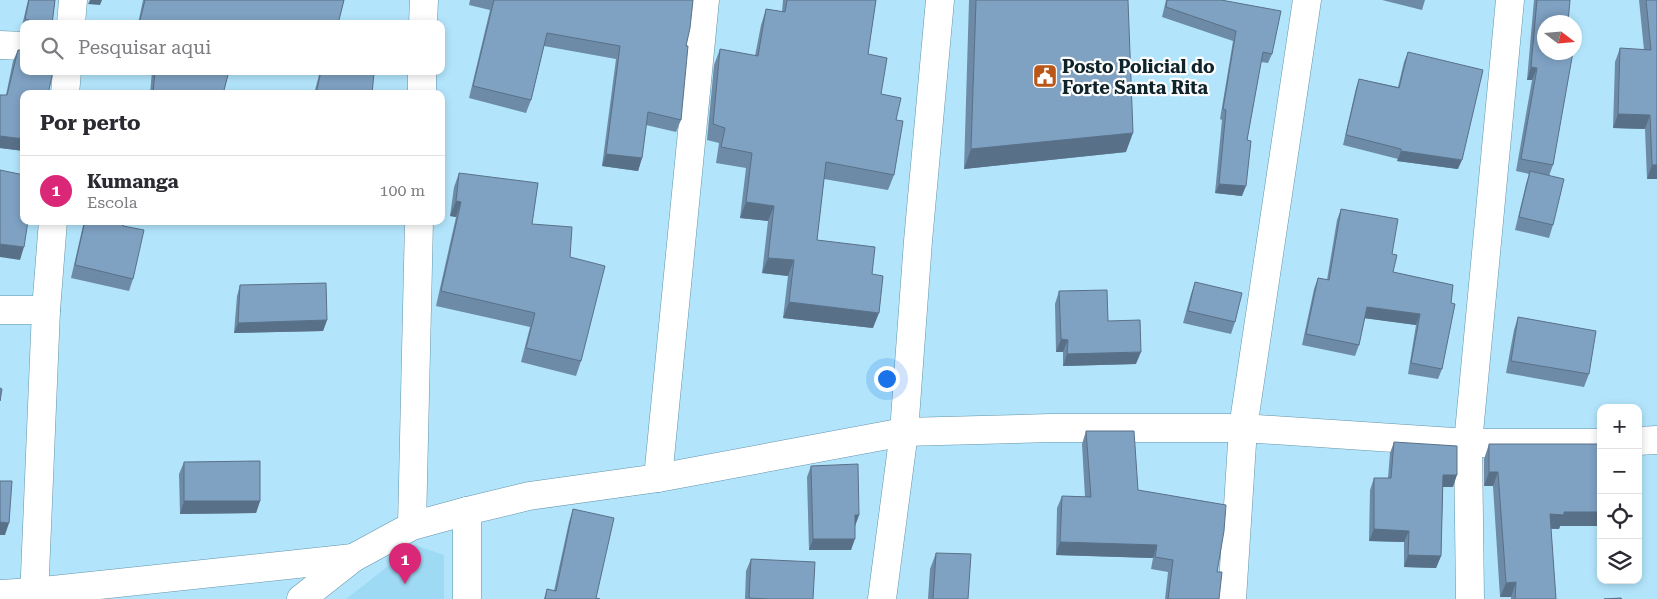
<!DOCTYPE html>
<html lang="pt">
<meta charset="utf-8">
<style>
:root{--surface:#fff;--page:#f2f2f3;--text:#2b2b33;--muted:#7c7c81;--line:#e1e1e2;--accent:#db2777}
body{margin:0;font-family:"Roboto Serif",serif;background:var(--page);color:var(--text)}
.controls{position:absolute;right:15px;bottom:15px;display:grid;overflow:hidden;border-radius:10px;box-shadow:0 2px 8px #0003}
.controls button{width:45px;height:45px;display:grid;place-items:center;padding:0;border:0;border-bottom:1px solid var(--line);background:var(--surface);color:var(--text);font:25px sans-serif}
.compass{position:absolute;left:1537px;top:15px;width:45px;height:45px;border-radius:50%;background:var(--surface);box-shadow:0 2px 8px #0003;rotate:106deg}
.you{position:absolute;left:886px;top:378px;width:18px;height:18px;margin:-12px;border:4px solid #fff;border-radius:50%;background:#1a73e8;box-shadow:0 0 0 8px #1a73e833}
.badge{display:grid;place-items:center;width:32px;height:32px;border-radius:50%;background:var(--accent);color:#fff;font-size:16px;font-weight:700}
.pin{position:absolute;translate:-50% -41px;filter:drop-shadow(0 1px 2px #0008)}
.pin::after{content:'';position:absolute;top:26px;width:18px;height:15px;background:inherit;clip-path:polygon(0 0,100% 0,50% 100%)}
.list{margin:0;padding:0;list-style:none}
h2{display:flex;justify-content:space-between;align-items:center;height:65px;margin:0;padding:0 20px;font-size:21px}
h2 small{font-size:16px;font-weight:400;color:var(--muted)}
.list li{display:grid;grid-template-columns:32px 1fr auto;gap:15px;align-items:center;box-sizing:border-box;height:70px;padding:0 20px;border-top:1px solid var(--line)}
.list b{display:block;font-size:19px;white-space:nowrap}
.list p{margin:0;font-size:16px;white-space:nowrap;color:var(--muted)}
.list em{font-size:16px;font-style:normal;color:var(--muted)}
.icon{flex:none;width:28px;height:28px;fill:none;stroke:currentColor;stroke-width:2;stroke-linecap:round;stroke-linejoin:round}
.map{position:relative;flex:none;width:1657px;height:599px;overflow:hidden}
.search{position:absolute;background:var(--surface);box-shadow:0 2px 8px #0003;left:20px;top:20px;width:425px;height:55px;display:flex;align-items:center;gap:12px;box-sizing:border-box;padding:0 18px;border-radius:10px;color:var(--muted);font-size:19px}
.panel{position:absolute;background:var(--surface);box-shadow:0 2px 8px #0003;left:20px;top:90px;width:425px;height:135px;border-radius:10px}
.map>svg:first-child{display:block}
.built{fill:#9fdaf5}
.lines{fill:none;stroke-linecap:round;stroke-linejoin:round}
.minor-casing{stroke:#6394a9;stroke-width:29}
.minor{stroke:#fff;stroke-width:28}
.wall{fill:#6d8aa7}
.shaded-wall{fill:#597188}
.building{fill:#7fa1c2;stroke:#597188}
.labels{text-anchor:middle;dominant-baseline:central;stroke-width:4.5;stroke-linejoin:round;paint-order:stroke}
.poi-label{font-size:18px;font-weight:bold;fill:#0f232b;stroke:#fdfdfd;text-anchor:start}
</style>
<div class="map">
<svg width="1657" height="599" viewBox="0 0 1657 599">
<rect width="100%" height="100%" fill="#b2e5fc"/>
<path class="built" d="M415,545l29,10v44h-98z"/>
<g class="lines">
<defs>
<g id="minor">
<path d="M71,24l2,-24"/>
<path d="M423,24l1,-24"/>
<path d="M0,45l24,1"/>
<path d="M65,94l2,-23"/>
<path d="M422,94v-23"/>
<path d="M0,310h46"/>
<path d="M1638,441l19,-1"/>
<path d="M658,478l47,-478"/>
<path d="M467,511v88"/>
<path d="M412,526l7,-305"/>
<path d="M0,594l34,-2 319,-34"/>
<path d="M34,599l12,-289 7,-89"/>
<path d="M301,599l52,-41 59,-32 55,-15 62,-15 129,-18 246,-46 147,-4h192l225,15h133"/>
<path d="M882,599l22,-167 14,-191 22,-241"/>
<path d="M1232,599l11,-171 64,-428"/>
<path d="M1470,599l-2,-156 42,-443"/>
</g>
</defs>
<use href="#minor" class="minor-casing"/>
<use href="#minor" class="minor"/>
</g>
<g class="wall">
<path d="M28,0h29h-2l-3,24h-28v7l-3,-1z"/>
<path d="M143,0h201l-6,24h-200z"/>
<path d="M470,0h223l-7,46 -5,74 -5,12 -30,-7 -4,33 -4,13 -36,-5 14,-107 -72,-13 -13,54 -5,13 -57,-15 21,-88 -21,-5z"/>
<path d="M783,0h93l-8,54 13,40 15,26 -2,55 -6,15 -64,-11 -7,61 55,34 1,54 -90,-10 5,-42 -26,-3 6,-52 -28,-3 6,-50 -30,-5 3,-20 -12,-3 7,-75 6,-16 35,7 6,-31 5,-16 16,3z"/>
<path d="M969,0h159l-2,152 -162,17z"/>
<path d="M1166,0h55l51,54 -4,9 -7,-1 -14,78 -5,56 -27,-3 7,-73 -2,-1 13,-78 -71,-24z"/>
<path d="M1382,0h43l-3,10z"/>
<path d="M1534,0h36l-17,165 -4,11 4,49 -4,13 -34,-8 11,-46 3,-10 -13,-3 16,-91h-5z"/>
<path d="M1639,0h18v179h-10l-2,-50 -32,-1 2,-66 5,-14 24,2z"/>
<path d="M18,50l6,44v57l-24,-3v-53h6l7,-34z"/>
<path d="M1408,52l50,117 -61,-8 1,-2 -55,-14 13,-57 3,-9 39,8 6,-25z"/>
<path d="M152,71h77l-6,23h-73z"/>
<path d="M320,71h36l16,23h-58z"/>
<path d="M459,173l73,51 38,33 11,104 -5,15 -55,-14 9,-35 -94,-21 20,-89 -6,-1 4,-29z"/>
<path d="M1341,209l51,45 1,18 60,13 -11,84 -4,10 -30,-5 8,-49 -51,-7 -6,27 -4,11 -53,-11 12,-56 4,-11 9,2 10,-60z"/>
<path d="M84,221h41l-2,5 10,53 -4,12 -58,-13z"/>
<path d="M1195,282l40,40 -4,12 -48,-11 8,-29z"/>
<path d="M240,285l87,35 -4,11 -89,2 3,-37z"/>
<path d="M1059,291l49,30 28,43 -73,2v-14h-7l-1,-48z"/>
<path d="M1518,317l71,57 -5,13 -78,-14 8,-43z"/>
<path d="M1086,431l52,59 79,82 2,27h-54l3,-27 -17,-3 2,-11 -97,-3 1,-47 5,-12 23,1 -3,-53z"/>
<path d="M1394,442l59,45h-10l-2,69 -5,12 -32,-1v-25l-35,-1 1,-51 4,-12h14l2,-25z"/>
<path d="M1489,444l110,82h-39l-1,3h-8l5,70h-45v-2h-11l-7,-111h-9v-27z"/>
<path d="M184,462l76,39 -4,12 -76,1 -1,-40z"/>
<path d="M811,466l48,49 -4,11 -4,24h-42l-2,-73z"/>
<path d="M573,509l23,89 4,1h-56l3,-10 7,2 15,-69z"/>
<path d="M936,553l32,46h-40l2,-30z"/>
<path d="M751,559l62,40h-68l1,-28z"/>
</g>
<g class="shaded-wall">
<path d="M90,0h12l-2,5 -12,-1z"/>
<path d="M1531,67l6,1 -5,12h-5z"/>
<path d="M1618,114l32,1 -5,14 -32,-1z"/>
<path d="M1133,133l-7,19 -162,17 7,-20z"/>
<path d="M0,136l24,3v12l-24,-3z"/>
<path d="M1401,151l61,9 -4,9 -61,-8z"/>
<path d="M606,154l36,4 -4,13 -36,-5z"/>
<path d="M1652,165h5v14h-10z"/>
<path d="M1219,184l27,2 -4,10 -27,-3z"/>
<path d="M456,201l5,1 -5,15 -6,-1z"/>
<path d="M746,202l28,4 -6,15 -28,-3z"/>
<path d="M0,244l24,3 -4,13 -20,-3z"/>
<path d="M768,258l26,2 -6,16 -26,-3z"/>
<path d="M789,302l90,11 -6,15 -90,-10z"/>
<path d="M1367,307l53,7 -4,11 -53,-7z"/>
<path d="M327,320l-4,11 -89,2 4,-10z"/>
<path d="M1061,339l7,1 -5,12h-7z"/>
<path d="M1141,352l-5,12 -73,2 4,-12z"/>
<path d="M1489,472h9l-5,14h-9z"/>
<path d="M1443,475h14l-4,12h-14z"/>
<path d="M184,501h76l-4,12 -76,1z"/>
<path d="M1564,512h37v10l-2,4h-39l-1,3 -15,-1 6,-14z"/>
<path d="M855,515h4l-4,11h-4z"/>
<path d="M0,522l9,1 -4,12h-5z"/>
<path d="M1374,529l35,2 -5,11 -35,-1z"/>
<path d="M813,539h42l-4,11h-42z"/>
<path d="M1060,542l97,3 -4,13 -97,-3z"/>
<path d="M1408,555l33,1 -5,12 -32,-1z"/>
<path d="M1516,582l-5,15h-11l6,-14z"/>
</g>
<g class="building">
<path d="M29,0h26l-3,24h-13l-2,-2 -12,-3z"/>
<path d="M145,0h199l-6,24h-199z"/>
<path d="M494,0h199l-3,28 -4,18h2l-7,74 -33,-8 -6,46 -36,-4 14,-108 -73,-13 -16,67 -58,-14z"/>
<path d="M787,0h89l-8,54 19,4 -6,36 20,4 -5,22 7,1 -9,54 -68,-13 -9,78 58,7 -3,27 11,2 -4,37 -90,-11 5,-42 -26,-2 6,-52 -28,-4 6,-49 -31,-6 4,-19 -12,-4 7,-75 38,7 8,-47 19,3z"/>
<path d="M976,0h152l5,133 -162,16z"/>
<path d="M1167,0h54l60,11 -9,43 -9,-2 -16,88 4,1 -5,45 -27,-2 7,-74 -3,-1 13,-78 -70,-24z"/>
<path d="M1537,0h33l-2,22h-24v30h29l-20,113 -32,-6 16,-91 -6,-1z"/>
<path d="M1646,0h11v165h-5l-2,-50 -32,-1 2,-66 31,2z"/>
<path d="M18,50h6v21h29l-5,23h-24v45l-24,-3v-41h7z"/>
<path d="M1408,52l75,18 -21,90 -61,-9v-2l-55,-14 13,-56 40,9z"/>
<path d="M155,71h74l-6,23h-70z"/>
<path d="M321,71h35l18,2 -2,21h-56z"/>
<path d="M0,170l24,5v46h4l-4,26 -24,-3z"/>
<path d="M1530,171l34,8 -11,46 -34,-8z"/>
<path d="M459,173l79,10 -6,41 40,3 -2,30 35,9 -24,95 -55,-13 9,-35 -94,-22 20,-89 -5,-1z"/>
<path d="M1341,209l57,10 -6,35 5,1 -4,17 60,13 -2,18 4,1 -13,65 -31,-6 9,-49 -53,-7 -8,38 -53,-11 12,-56 11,2z"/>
<path d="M85,221h40l-2,5 21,4 -11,49 -58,-14z"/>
<path d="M1195,282l47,11 -7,29 -47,-11z"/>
<path d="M326,283l1,37 -89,3 2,-38z"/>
<path d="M1107,290l1,31 32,-1 1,32 -74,2 1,-14 -7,-1 -2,-48z"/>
<path d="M1518,317l78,14 -7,43 -78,-13z"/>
<path d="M0,388l2,1 -2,12z"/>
<path d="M1086,431h48l4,59 88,15 -2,26 -7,41h5l-3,27h-51l5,-39 -18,-3 2,-12 -97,-3 2,-46 29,1z"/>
<path d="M1394,442l63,4v29h-14l-2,81 -33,-1 1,-24 -35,-2v-51h17z"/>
<path d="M1489,444h112v68h-37v3l-14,-1 6,85h-41l1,-17 -10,1 -8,-111h-9z"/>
<path d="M260,461v40h-76v-39z"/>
<path d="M858,464l1,51h-4v24h-42l-2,-73z"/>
<path d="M0,481h12l-3,42 -9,-1z"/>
<path d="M573,509l41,9 -18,80 4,1h-55l2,-10 9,2z"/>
<path d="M936,553l35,1 -3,45h-35z"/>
<path d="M751,559l64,3 -2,37h-44l-20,-1z"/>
<path d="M1621,598l1,1h-18z"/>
</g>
<defs>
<symbol id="civic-square" viewBox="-11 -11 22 22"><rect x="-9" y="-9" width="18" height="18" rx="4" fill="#b95719" stroke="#fdfdfd"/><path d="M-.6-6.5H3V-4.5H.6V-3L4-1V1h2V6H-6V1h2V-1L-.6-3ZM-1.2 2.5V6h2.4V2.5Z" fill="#fff"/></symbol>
</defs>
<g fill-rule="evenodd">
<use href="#civic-square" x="1031" y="62" width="28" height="28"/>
</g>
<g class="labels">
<g class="poi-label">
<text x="1062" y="66">Posto Policial do<tspan x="1062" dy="21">Forte Santa Rita</tspan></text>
</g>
</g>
</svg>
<div class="controls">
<button>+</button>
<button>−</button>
<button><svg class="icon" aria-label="locate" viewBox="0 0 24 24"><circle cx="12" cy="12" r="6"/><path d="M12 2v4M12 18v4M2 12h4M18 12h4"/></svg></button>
<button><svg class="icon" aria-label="layers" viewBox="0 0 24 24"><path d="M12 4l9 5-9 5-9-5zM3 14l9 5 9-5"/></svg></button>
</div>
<svg class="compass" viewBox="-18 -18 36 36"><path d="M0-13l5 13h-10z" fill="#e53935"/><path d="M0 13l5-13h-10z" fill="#7c7c81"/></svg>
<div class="you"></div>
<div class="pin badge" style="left:405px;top:584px">1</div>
<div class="search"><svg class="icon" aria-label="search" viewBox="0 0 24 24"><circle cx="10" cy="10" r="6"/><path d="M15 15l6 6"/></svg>Pesquisar aqui</div>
<section class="panel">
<h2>Por perto<small></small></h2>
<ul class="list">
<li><span class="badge">1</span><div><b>Kumanga</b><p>Escola</p></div><em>100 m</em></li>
</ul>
</section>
</div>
